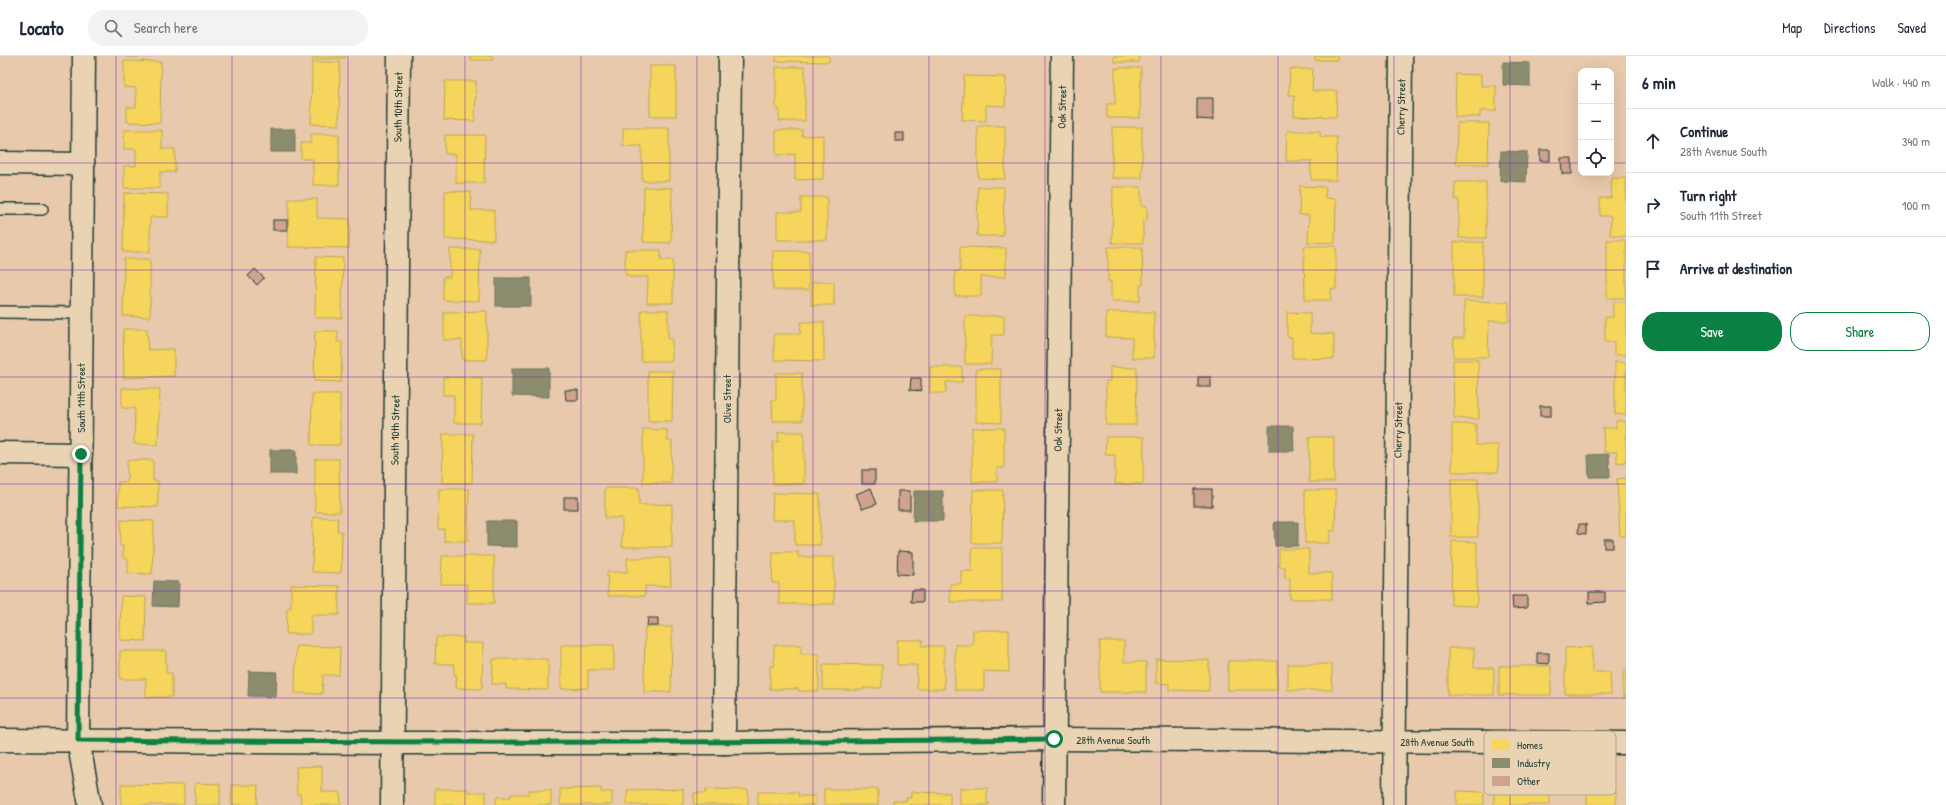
<!DOCTYPE html>
<meta charset="utf-8">
<style>
:root{--surface:#fff;--page:#f2f2f3;--text:#1f2937;--muted:#747a83;--line:#e0e1e3;--accent:#0b8043}
body{margin:0;font-family:"Patrick Hand",sans-serif;background:var(--page);color:var(--text)}
.controls{position:absolute;right:12px;top:12px;display:grid;overflow:hidden;border-radius:8px;box-shadow:0 4px 16px #0002}
.controls button{width:36px;height:36px;display:grid;place-items:center;padding:0;border:0;border-bottom:1px solid var(--line);background:var(--surface);color:var(--text);font:20px sans-serif}
.stop{position:absolute;width:12px;height:12px;margin:-9px;border:3px solid #0b8043;border-radius:50%;background:#fff}
.stop.end{background:#0b8043;border-color:#fff;box-shadow:0 1px 4px #0008}
.list{margin:0;padding:0;list-style:none}
h2{display:flex;justify-content:space-between;align-items:center;height:52px;margin:0;padding:0 16px;font-size:17px}
h2 small{font-size:13px;font-weight:400;color:var(--muted)}
.list li{display:grid;grid-template-columns:26px 1fr auto;gap:12px;align-items:center;box-sizing:border-box;height:64px;padding:0 16px;border-top:1px solid var(--line)}
.list b{display:block;font-size:15px;white-space:nowrap}
.list p{margin:0;font-size:13px;white-space:nowrap;color:var(--muted)}
.list em{font-size:13px;font-style:normal;color:var(--muted)}
.actions{display:flex;gap:8px;padding:12px 16px}
.actions a{flex:1;padding:9px 0;border:1px solid var(--accent);border-radius:16px;text-align:center;font-size:14px;color:var(--accent)}
.actions .main{background:var(--accent);color:#fff}
.icon{flex:none;width:22px;height:22px;fill:none;stroke:currentColor;stroke-width:2;stroke-linecap:round;stroke-linejoin:round}
.map{position:relative;flex:none;width:1626px;height:749px;overflow:hidden}
header{display:flex;align-items:center;gap:24px;box-sizing:border-box;height:56px;padding:0 20px;background:var(--surface);border-bottom:1px solid var(--line)}
header strong{font-size:19px}
nav{display:flex;gap:22px;margin-inline-start:auto;font-size:14px}
.search{width:280px;height:36px;background:var(--page);display:flex;align-items:center;gap:10px;box-sizing:border-box;padding:0 14px;border-radius:16px;color:var(--muted);font-size:15px}
main{display:flex}
aside{flex:1;background:var(--surface)}
.map>svg:first-child{display:block}
.homes{fill:#f6d55c;stroke:#b6a750}
.industry{fill:#8c8c6e;stroke:#6b745d}
.building{fill:#cfa390;stroke:#1f3d34}
.lines{fill:none;stroke-linecap:round;stroke-linejoin:round}
.lane-casing{stroke:#1f3d34;stroke-width:14}
.street-casing{stroke:#1f3d34;stroke-width:25}
.lane{stroke:#ead3b3;stroke-width:11}
.street{stroke:#ead3b3;stroke-width:22}
.route{stroke:#0b8043;stroke-width:5}
.grid{fill:none;stroke:#7b2cbf;stroke-width:1;stroke-opacity:0.55}
.labels{text-anchor:middle;dominant-baseline:central;stroke-width:4;stroke-linejoin:round;paint-order:stroke}
.street-label{font-size:11px;fill:#1f3d34;stroke:#ead3b3}
.key{fill:#ead3b3;stroke:#ada68d;stroke-width:1}
.key-label{font-size:11px;fill:#1f3d34}
</style>
<header>
<strong>Locato</strong>
<div class="search"><svg class="icon" aria-label="search" viewBox="0 0 24 24"><circle cx="10" cy="10" r="6"/><path d="M15 15l6 6"/></svg>Search here</div>
<nav><a>Map</a><a>Directions</a><a>Saved</a></nav>
</header>
<main>
<div class="map">
<svg width="1626" height="749" viewBox="0 0 1626 749">
<rect width="100%" height="100%" fill="#e9c9ac"/>
<filter id="ink" filterUnits="userSpaceOnUse"><feTurbulence type="fractalNoise" baseFrequency=".025" numOctaves="2"/><feDisplacementMap in="SourceGraphic" scale="8" xChannelSelector="R" yChannelSelector="G"/><feConvolveMatrix kernelMatrix="1 2 1 2 8 2 1 2 1" color-interpolation-filters="sRGB"/></filter>
<g filter="url(#ink)">
<g class="homes">
<rect x="127" y="0" width="25" height="1"/>
<path d="M313,0h32v2l-32,1z"/>
<path d="M470,0h22l1,4h-23z"/>
<path d="M776,0h53v6l-53,-1z"/>
<path d="M1114,0h26l-1,6h-25z"/>
<rect x="1315" y="0" width="22" height="4"/>
<path d="M124,5l37,1 -1,61 -33,-1v-15h9v-19l-12,-1z"/>
<path d="M312,6h28l-1,63 -28,-1z"/>
<rect x="650" y="10" width="26" height="50"/>
<path d="M776,11h29v54h-26v-12h-3z"/>
<path d="M1115,12h26l-1,50h-33v-14h8z"/>
<path d="M1290,13h23l-1,22h25l-1,26 -42,-1v-21h-5z"/>
<path d="M1456,18l25,1v11h15v25h-16v6h-25z"/>
<path d="M964,20l42,1 -1,29 -19,-1v16l-24,-1z"/>
<path d="M445,25h31l-1,40 -31,-1z"/>
<path d="M1457,67h32l-1,41h-32z"/>
<path d="M978,70h27v53l-27,-1z"/>
<rect x="1112" y="71" width="30" height="51"/>
<path d="M623,72h46v53h-27v-35h-19z"/>
<path d="M124,74h38v19h13v23h-15v16h-36v-22h12v-17h-12z"/>
<path d="M776,74h26v6l21,-1v44l-28,1v-26l-19,1z"/>
<path d="M1287,75h33v6h17l-1,43h-25v-19h-25z"/>
<path d="M311,78h28v51h-26v-26h-12v-16h10z"/>
<path d="M445,79h40l-1,48h-28v-29h-11z"/>
<path d="M1612,122h14v58l-16,-1 1,-19h-11v-18h11z"/>
<path d="M1455,126h31v56h-27v-38l-4,-1z"/>
<path d="M1300,130l26,1 -1,11 11,1 -1,44 -27,-1 1,-27h-10z"/>
<path d="M644,131l28,1 -1,55 -28,-1z"/>
<path d="M978,131h26l-1,49h-26z"/>
<path d="M1113,131h28v19h6v14l-4,1v22h-31z"/>
<path d="M445,135l26,1v18h23v30l-49,-1z"/>
<path d="M124,137l44,1v23h-18v35h-27z"/>
<path d="M801,141h26v43h-50v-28h24z"/>
<path d="M289,143h28v19l33,1 -1,29 -61,-1z"/>
<rect x="1607" y="184" width="19" height="58"/>
<rect x="1454" y="186" width="29" height="55"/>
<path d="M1304,190h32v43h-5v11h-26z"/>
<path d="M960,191l46,1v29h-25v19h-26v-25h5z"/>
<path d="M1108,191h34l1,38h-3v16h-29v-20h-3z"/>
<path d="M450,193h30l-1,52 -36,-1v-23h7z"/>
<path d="M625,194h36v10h12v43h-26l1,-26h-18l-1,-2h-4z"/>
<rect x="773" y="195" width="36" height="39"/>
<path d="M316,201l27,1 -1,60h-27z"/>
<path d="M124,203h26v58l-27,-1z"/>
<path d="M812,226h22v23h-23z"/>
<path d="M1464,245l45,1v19h-20l-1,36h-35l1,-19h10z"/>
<path d="M1613,246h13v53h-12v-13h-9v-25h8z"/>
<path d="M641,254h27v29h4v22h-31z"/>
<path d="M487,255v49h-25v-20h-18v-28z"/>
<path d="M1106,256h48v46h-22v-20l-26,-1z"/>
<path d="M1287,256l23,1v20l24,1v25l-42,-1v-21h-5z"/>
<path d="M965,260h39v19h-12l-1,29h-26z"/>
<path d="M801,266h23v39l-50,-1v-26h26z"/>
<path d="M123,273h24l1,21 26,-1v27l-50,2z"/>
<path d="M315,275h23l-1,11h5l-1,40 -27,-1z"/>
<path d="M1453,304h25l1,59 -25,-1z"/>
<path d="M1615,306l11,1v52l-11,-1z"/>
<path d="M930,311h32v15h-16v11h-16z"/>
<path d="M1110,311l27,1 -1,57h-30v-44h4z"/>
<path d="M976,313h25v54l-25,-1z"/>
<path d="M648,315h25l-1,50h-24z"/>
<path d="M776,317h26v48h-29l-1,-21h4z"/>
<path d="M443,321l39,1 -1,45h-27v-28h-11z"/>
<path d="M122,332l38,1 -2,56 -24,-1 1,-36h-13z"/>
<path d="M312,338h28v51h-29z"/>
<path d="M1616,365h10v41l-9,1v-11h-13l-1,-24h13z"/>
<path d="M1452,368h24v21h22v27h-46z"/>
<path d="M972,372h32v40h-7v14h-25z"/>
<path d="M643,373l24,1v11h5l-1,42h-28z"/>
<path d="M778,376h26v52h-31v-42h6z"/>
<path d="M443,378h30l-1,49h-30z"/>
<path d="M1106,381h38l-1,47h-28v-29h-10z"/>
<rect x="1309" y="381" width="25" height="45"/>
<path d="M315,403h24l1,53h-25z"/>
<path d="M127,404h26v21h5v26l-40,-1v-24h9z"/>
<path d="M1626,422v58h-6l-3,-57z"/>
<rect x="1451" y="423" width="27" height="58"/>
<path d="M605,432h34v17l33,-1v43h-50v-29h-17z"/>
<path d="M439,433h30l-1,52h-24v-12h-6z"/>
<path d="M973,434h30l-1,53h-30z"/>
<path d="M1305,434h31l-1,41h-5l-1,12h-24z"/>
<path d="M773,437l47,1v51h-25v-25h-23z"/>
<path d="M313,461l25,1 -1,13h5l-1,42 -29,-1z"/>
<path d="M121,464l33,1 -2,53 -24,-1v-14l-5,-1v-12h-3z"/>
<path d="M1452,485l25,1v64l-26,-1z"/>
<path d="M972,492h30v54h-52v-18h11v-13h11z"/>
<path d="M1279,493h30v24h23v26h-42v-21h-5v-11h-6z"/>
<path d="M773,496h25v5h36v47h-55v-21h-7z"/>
<path d="M442,500h52v47h-27v-19h-26z"/>
<path d="M627,502h43l1,28h-26v10h-37l-1,-24h20z"/>
<path d="M291,529l48,1v29h-28v19h-25l1,-26h4z"/>
<path d="M121,540l25,1 -1,44 -25,-1z"/>
<path d="M645,571h27l-1,65h-27z"/>
<path d="M973,574h36v42l-25,-1v19h-29v-45h18z"/>
<path d="M436,581h28v6h19l-1,46 -26,-1 1,-13h-3v-11h-19z"/>
<path d="M897,584h26l-1,6h22v43h-27v-24h-20z"/>
<path d="M1100,585h24v21h22v30h-46z"/>
<path d="M561,589h53v25h-26v18l-27,1z"/>
<path d="M774,589h27v9h18v37h-20v-2h-29v-23h4z"/>
<path d="M296,590l44,1 -1,28h-16l-1,19 -27,-1z"/>
<path d="M1592,591v25h18l1,22h-46v-46z"/>
<path d="M1448,592h26v20h20v27h-46z"/>
<path d="M120,595h46v22h6v24h-26v-18h-26z"/>
<path d="M493,603h55v31l-42,-1v-5h-14z"/>
<path d="M1156,603l53,1v31l-40,-1v-6l-13,-1z"/>
<rect x="1228" y="605" width="49" height="29"/>
<path d="M823,608l59,1v23h-19v2h-40z"/>
<rect x="1288" y="608" width="44" height="26"/>
<rect x="1499" y="610" width="52" height="29"/>
<rect x="1623" y="614" width="3" height="27"/>
<path d="M322,710v26h18l1,13h-40l-1,-11h-3l-1,-27z"/>
<path d="M195,727l25,1v21h-25z"/>
<path d="M121,728l63,1v20h-63z"/>
<path d="M232,729h26l-1,20h-26z"/>
<path d="M601,732v4h11v13h-52v-16z"/>
<path d="M960,732h27v15h2v2h-29z"/>
<path d="M435,733h33v3h18v13h-51z"/>
<path d="M683,733v16h-56v-15z"/>
<path d="M706,733l42,1v15h-54v-12h12z"/>
<rect x="824" y="733" width="54" height="16"/>
<path d="M529,734h22v15h-55v-8h15v-3h18z"/>
<path d="M1457,735l27,1v13h-27z"/>
<rect x="1494" y="735" width="56" height="14"/>
<path d="M1587,735l29,1v13h-29z"/>
<path d="M758,736h40v4h17v9h-57z"/>
<path d="M911,736l39,1v12h-57v-4h13v-3h5z"/>
</g>
<g class="industry">
<path d="M1503,6l27,1v23l-27,-1z"/>
<rect x="271" y="73" width="24" height="23"/>
<path d="M1501,95l26,1 -1,30 -26,-1z"/>
<rect x="496" y="222" width="35" height="28"/>
<path d="M512,312h37v29l-37,-1z"/>
<path d="M1269,370h24l1,25h-25z"/>
<rect x="270" y="394" width="26" height="24"/>
<path d="M1609,398l1,23h-21l-1,-22z"/>
<path d="M914,435h29v30h-30z"/>
<path d="M487,465h30v26l-30,-1z"/>
<path d="M1274,466h24v24h-23z"/>
<path d="M154,525l25,1 -1,25 -25,-1z"/>
<path d="M249,615l28,1 -1,25 -28,-1z"/>
</g>
<g class="building">
<path d="M1197,42h16v22l-16,-1z"/>
<rect x="895" y="77" width="9" height="8"/>
<rect x="1540" y="94" width="10" height="11"/>
<path d="M1561,102h11v16h-10z"/>
<rect x="273" y="164" width="14" height="10"/>
<path d="M255,213l9,9 -7,7 -9,-9z"/>
<rect x="1198" y="321" width="13" height="10"/>
<path d="M911,322h10v13l-11,-1z"/>
<path d="M565,334h13v10h-12z"/>
<rect x="1540" y="350" width="11" height="10"/>
<rect x="862" y="414" width="13" height="14"/>
<path d="M871,432l6,16 -15,5 -6,-15z"/>
<rect x="1194" y="433" width="18" height="17"/>
<rect x="898" y="435" width="12" height="19"/>
<rect x="564" y="441" width="14" height="12"/>
<path d="M1579,468h7v10l-8,-1z"/>
<rect x="1604" y="483" width="9" height="9"/>
<path d="M898,495l15,1v23l-16,-1z"/>
<path d="M912,534h11v12h-12z"/>
<path d="M1589,536h16v10l-16,1z"/>
<path d="M1512,540h15v12l-14,1z"/>
<path d="M648,562h10v8h-11z"/>
<path d="M1537,597h12v11l-12,-1z"/>
</g>
<g class="lines">
<defs>
<g id="lane">
<path d="M0,153h42"/>
<path d="M0,256l82,1"/>
</g>
<g id="street">
<path d="M84,0l-6,684 12,65"/>
<path d="M0,107l83,1"/>
<path d="M0,397l81,1"/>
<path d="M0,684l392,3h332l330,-4 572,4"/>
<path d="M724,687l6,-687"/>
<path d="M392,749l7,-749"/>
<path d="M1054,749l8,-749"/>
<path d="M1394,749l7,-749"/>
</g>
</defs>
<use href="#lane" class="lane-casing"/>
<use href="#street" class="street-casing"/>
<use href="#lane" class="lane"/>
<use href="#street" class="street"/>
</g>
</g>
<g class="lines" filter="url(#ink)">
<path class="route" d="M81,398l-3,286c326,3 651,3 976,-1"/>
</g>
<path class="grid" d="M116,0v749M232,0v749M348,0v749M465,0v749M581,0v749M697,0v749M813,0v749M929,0v749M1045,0v749M1161,0v749M1278,0v749M1394,0v749M1510,0v749M0,107h1581M1611,107h15M0,214h1626M0,321h1626M0,428h1626M0,535h1626M0,642h1626"/>
<g class="labels">
<g class="street-label">
<text transform="translate(398 51) rotate(-89)">South 10th Street</text>
<text transform="translate(1062 51) rotate(-89)">Oak Street</text>
<text transform="translate(1401 51) rotate(-89)">Cherry Street</text>
<text transform="translate(81 342) rotate(-90)">South 11th Street</text>
<text transform="translate(727 343) rotate(-90)">Olive Street</text>
<text transform="translate(395 374) rotate(-89)">South 10th Street</text>
<text transform="translate(1058 374) rotate(-89)">Oak Street</text>
<text transform="translate(1398 374) rotate(-89)">Cherry Street</text>
<text x="1113" y="684">28th Avenue South</text>
<text x="1437" y="686">28th Avenue South</text>
</g>
</g>
<rect x="1484" y="675" width="132" height="64" rx="6" class="key"/>
<rect x="1492" y="684" width="18" height="10" fill="#f6d55c"/>
<rect x="1492" y="702" width="18" height="10" fill="#8c8c6e"/>
<rect x="1492" y="720" width="18" height="10" fill="#cfa390"/>
<g class="key-label">
<text x="1517" y="693">Homes</text>
<text x="1517" y="711">Industry</text>
<text x="1517" y="729">Other</text>
</g>
</svg>
<div class="controls">
<button>+</button>
<button>−</button>
<button><svg class="icon" aria-label="locate" viewBox="0 0 24 24"><circle cx="12" cy="12" r="6"/><path d="M12 2v4M12 18v4M2 12h4M18 12h4"/></svg></button>
</div>
<div class="stop" style="left:1054px;top:683px"></div>
<div class="stop end" style="left:81px;top:398px"></div>
</div>
<aside>
<h2>6 min<small>Walk · 440 m</small></h2>
<ul class="list">
<li><svg class="icon" aria-label="ahead" viewBox="0 0 24 24"><path d="M12 20V5M6 11l6-6 6 6"/></svg><div><b>Continue</b><p>28th Avenue South</p></div><em>340 m</em></li>
<li><svg class="icon" aria-label="right" viewBox="0 0 24 24"><path d="M7 20v-9h11M14 6l5 5-5 5"/></svg><div><b>Turn right</b><p>South 11th Street</p></div><em>100 m</em></li>
<li><svg class="icon" aria-label="arrive" viewBox="0 0 24 24"><path d="M6 21V4h12l-3 4 3 4H6"/></svg><div><b>Arrive at destination</b></div></li>
</ul>
<div class="actions"><a class="main">Save</a><a>Share</a></div>
</aside>
</main>
